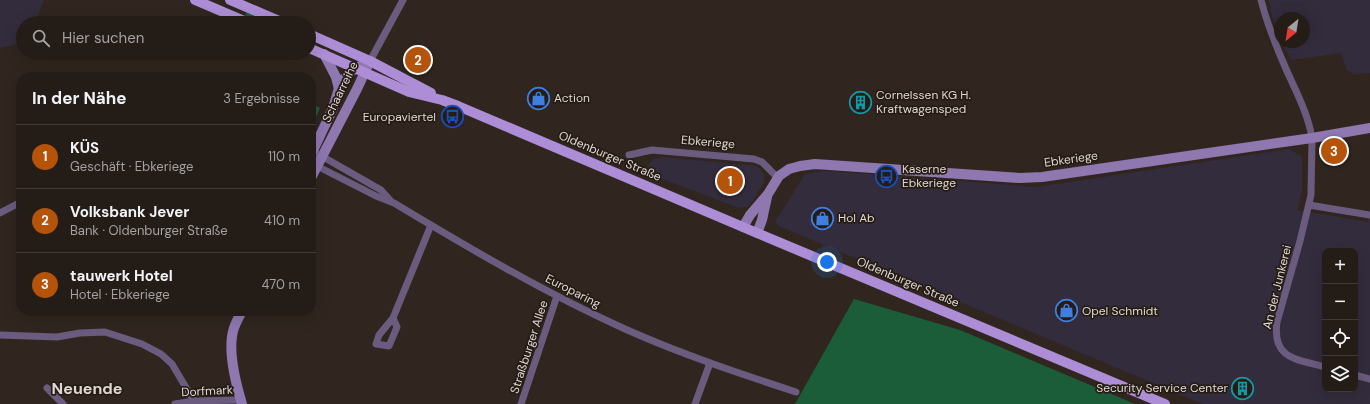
<!DOCTYPE html>
<html lang="de">
<meta charset="utf-8">
<style>
:root{--surface:#241c17;--page:#2c2520;--text:#f1f3f6;--muted:#a3a1a1;--line:#413a36;--accent:#b45309}
body{margin:0;font-family:"DM Sans",sans-serif;background:var(--page);color:var(--text)}
.controls{position:absolute;right:12px;bottom:12px;display:grid;overflow:hidden;border-radius:8px;box-shadow:0 4px 16px #0002}
.controls button{width:36px;height:36px;display:grid;place-items:center;padding:0;border:0;border-bottom:1px solid var(--line);background:var(--surface);color:var(--text);font:20px sans-serif}
.compass{position:absolute;left:1274px;top:12px;width:36px;height:36px;border-radius:50%;background:var(--surface);box-shadow:0 4px 16px #0002;rotate:210deg}
.you{position:absolute;left:827px;top:262px;width:14px;height:14px;margin:-10px;border:3px solid #fff;border-radius:50%;background:#1a73e8;box-shadow:0 0 0 6px #1a73e833}
.badge{display:grid;place-items:center;width:26px;height:26px;border-radius:50%;background:var(--accent);color:#fff;font-size:13px;font-weight:700}
.pin{position:absolute;translate:-50% -50%;border:2px solid #fff;box-shadow:0 1px 4px #0006}
.list{margin:0;padding:0;list-style:none}
h2{display:flex;justify-content:space-between;align-items:center;height:52px;margin:0;padding:0 16px;font-size:17px}
h2 small{font-size:13px;font-weight:400;color:var(--muted)}
.list li{display:grid;grid-template-columns:26px 1fr auto;gap:12px;align-items:center;box-sizing:border-box;height:64px;padding:0 16px;border-top:1px solid var(--line)}
.list b{display:block;font-size:15px;white-space:nowrap}
.list p{margin:0;font-size:13px;white-space:nowrap;color:var(--muted)}
.list em{font-size:13px;font-style:normal;color:var(--muted)}
.icon{flex:none;width:22px;height:22px;fill:none;stroke:currentColor;stroke-width:2;stroke-linecap:round;stroke-linejoin:round}
.map{position:relative;flex:none;width:1370px;height:404px;overflow:hidden}
.search{position:absolute;background:var(--surface);box-shadow:0 4px 16px #0002;left:16px;top:16px;width:300px;height:44px;display:flex;align-items:center;gap:10px;box-sizing:border-box;padding:0 14px;border-radius:22px;color:var(--muted);font-size:15px}
.panel{position:absolute;background:var(--surface);box-shadow:0 4px 16px #0002;left:16px;top:72px;width:300px;height:244px;border-radius:16px}
.map>svg:first-child{display:block}
.commercial{fill:#322c3c;fill-rule:evenodd}
.green{fill:#1c5d39}
.lines{fill:none;stroke-linecap:round;stroke-linejoin:round}
.street{stroke:#6a5b7f;stroke-width:7}
.secondary{stroke:#8f77b0;stroke-width:10}
.primary{stroke:#ac8dd6;stroke-width:10}
.labels{text-anchor:middle;dominant-baseline:central;stroke-width:3.5;stroke-linejoin:round;paint-order:stroke}
.street-label{font-size:12px;fill:#ded7d2;stroke:#261c15}
.poi-label{font-size:12px;fill:#ded7d2;stroke:#261c15;text-anchor:start}
.district-label{font-size:16px;font-weight:bold;fill:#ded7d2;stroke:#261c15}
</style>
<div class="map">
<svg width="1370" height="404" viewBox="0 0 1370 404">
<rect width="100%" height="100%" fill="#30261f"/>
<g class="commercial">
<path d="M0,0h44l-9,23h-12v20l-23,5z"/>
<path d="M1269,0h101v73l-15,1 -8,-4 -6,-17 -50,7 -9,-18h22v-24h-24v21l-9,-26z"/>
<path d="M1289,149l13,8v31l-4,22 70,12 2,-14v196h-167l-424,-178 -4,-4 30,-48 19,-3 46,3 166,13zM1325,251h30v138h-30z"/>
<path d="M663,157l94,9 7,8v8l-11,19 -5,6 -9,1 -95,-36 9,-13z"/>
</g>
<g class="green">
<path d="M246,12l25,11h-7l-19,-6z"/>
<path d="M311,104l9,4 -9,20z"/>
<path d="M854,299l106,31 175,74h-340z"/>
</g>
<g class="lines">
<g class="street">
<path d="M1261,0c6,24 15,46 25,69 10,22 22,45 26,69l-1,57 -11,46 -23,81c-5,37 19,37 48,45"/>
<path d="M370,61l33,-61"/>
<path d="M318,154l63,36 9,10"/>
<path d="M629,155l23,-5 102,9 8,3 16,16"/>
<path d="M311,163l65,33 18,7c75,45 151,90 231,126 56,25 113,44 171,63"/>
<path d="M1309,205l61,10"/>
<path d="M0,213l21,-11"/>
<path d="M393,318l4,9 -8,19 -13,-2 3,-9 14,-17 38,-93"/>
<path d="M0,335l57,2 23,-4 25,-1 37,12 19,10 11,10 22,37"/>
<path d="M1355,375l15,4"/>
<path d="M47,388l16,16"/>
<path d="M175,404l19,-3 47,-1"/>
<path d="M521,404l36,-108"/>
<path d="M695,404l15,-41"/>
</g>
<g class="secondary">
<path d="M324,54l12,23 3,12"/>
<path d="M311,155l22,-47 8,-26 9,-10 12,-7"/>
<path d="M311,178l46,-89 13,-28"/>
<path d="M743,227l7,-12 18,-21 11,-18 10,-7 11,-3 15,-2 205,14 22,-1 270,-39 58,-10"/>
<path d="M757,233l5,-13 5,-23"/>
<path d="M242,311c-3,6 -6,11 -8,17 -7,20 2,56 8,76"/>
</g>
<g class="primary">
<path d="M195,0l54,23"/>
<path d="M230,0l54,23"/>
<path d="M309,34l61,27 61,32"/>
<path d="M309,48l100,44 33,8 16,6 299,127 408,171"/>
</g>
</g>
<defs>
<symbol id="shop-ring" viewBox="-11 -11 22 22"><circle r="9.5" fill="#261c15" stroke="#3f7fe0" stroke-width="1.5"/><path d="M-5-2.5h2.3a2.7 3.5 0 0 1 5.4 0H5L5.5 6h-11ZM-1.5-2.5h3a1.5 2.3 0 0 0-3 0Z" fill="#3f7fe0"/></symbol>
<symbol id="building-ring" viewBox="-11 -11 22 22"><circle r="9.5" fill="#261c15" stroke="#0f9aa8" stroke-width="1.5"/><path d="M-4-6H4V6H1V3H-1V6H-4ZM-2.5-4.3h1.7v1.8h-1.7ZM.8-4.3h1.7v1.8H.8ZM-2.5-1h1.7V.8h-1.7ZM.8-1h1.7V.8H.8Z" fill="#0f9aa8"/></symbol>
<symbol id="bus-ring" viewBox="-11 -11 22 22"><circle r="9.5" fill="#261c15" stroke="#1a4fb4" stroke-width="1.5"/><path d="M-5-6H5V4H4V6H2V4H-2V6H-4V4H-5ZM-3.5-4V0h7V-4ZM-3.5 1.2v1.5H-2V1.2ZM2 1.2v1.5H3.5V1.2Z" fill="#1a4fb4"/></symbol>
</defs>
<g fill-rule="evenodd">
<use href="#shop-ring" x="526" y="86" width="25" height="25"/>
<use href="#building-ring" x="848" y="90" width="25" height="25"/>
<use href="#bus-ring" x="440" y="104" width="25" height="25"/>
<use href="#bus-ring" x="874" y="164" width="25" height="25"/>
<use href="#shop-ring" x="810" y="206" width="25" height="25"/>
<use href="#shop-ring" x="1054" y="298" width="25" height="25"/>
<use href="#building-ring" x="1230" y="376" width="25" height="25"/>
</g>
<g class="labels">
<g class="street-label">
<text transform="translate(340 92) rotate(-64)">Schaarreihe</text>
<text transform="translate(708 142) rotate(5)">Ebkeriege</text>
<text transform="translate(610 156) rotate(23)">Oldenburger Straße</text>
<text transform="translate(1071 159) rotate(-8)">Ebkeriege</text>
<text transform="translate(908 282) rotate(23)">Oldenburger Straße</text>
<text transform="translate(1277 287) rotate(-76)">An der Junkerei</text>
<text transform="translate(573 291) rotate(27)">Europaring</text>
<text transform="translate(529 347) rotate(-72)">Straßburger Allee</text>
<text transform="translate(207 391) rotate(-3)">Dorfmark</text>
</g>
<g class="poi-label">
<text x="876" y="95">Cornelssen KG H.<tspan x="876" dy="14">Kraftwagensped</tspan></text>
<text x="554" y="98">Action</text>
<text x="436" y="117" text-anchor="end">Europaviertel</text>
<text x="902" y="169">Kaserne<tspan x="902" dy="14">Ebkeriege</tspan></text>
<text x="838" y="218">Hol Ab</text>
<text x="1082" y="311">Opel Schmidt</text>
<text x="1228" y="388" text-anchor="end">Security Service Center</text>
</g>
<g class="district-label">
<text x="87" y="388">Neuende</text>
</g>
</g>
</svg>
<div class="controls">
<button>+</button>
<button>−</button>
<button><svg class="icon" aria-label="locate" viewBox="0 0 24 24"><circle cx="12" cy="12" r="6"/><path d="M12 2v4M12 18v4M2 12h4M18 12h4"/></svg></button>
<button><svg class="icon" aria-label="layers" viewBox="0 0 24 24"><path d="M12 4l9 5-9 5-9-5zM3 14l9 5 9-5"/></svg></button>
</div>
<svg class="compass" viewBox="-18 -18 36 36"><path d="M0-13l5 13h-10z" fill="#e53935"/><path d="M0 13l5-13h-10z" fill="#a3a1a1"/></svg>
<div class="you"></div>
<div class="pin badge" style="left:730px;top:181px">1</div>
<div class="pin badge" style="left:418px;top:60px">2</div>
<div class="pin badge" style="left:1334px;top:151px">3</div>
<div class="search"><svg class="icon" aria-label="search" viewBox="0 0 24 24"><circle cx="10" cy="10" r="6"/><path d="M15 15l6 6"/></svg>Hier suchen</div>
<section class="panel">
<h2>In der Nähe<small>3 Ergebnisse</small></h2>
<ul class="list">
<li><span class="badge">1</span><div><b>KÜS</b><p>Geschäft · Ebkeriege</p></div><em>110 m</em></li>
<li><span class="badge">2</span><div><b>Volksbank Jever</b><p>Bank · Oldenburger Straße</p></div><em>410 m</em></li>
<li><span class="badge">3</span><div><b>tauwerk Hotel</b><p>Hotel · Ebkeriege</p></div><em>470 m</em></li>
</ul>
</section>
</div>
